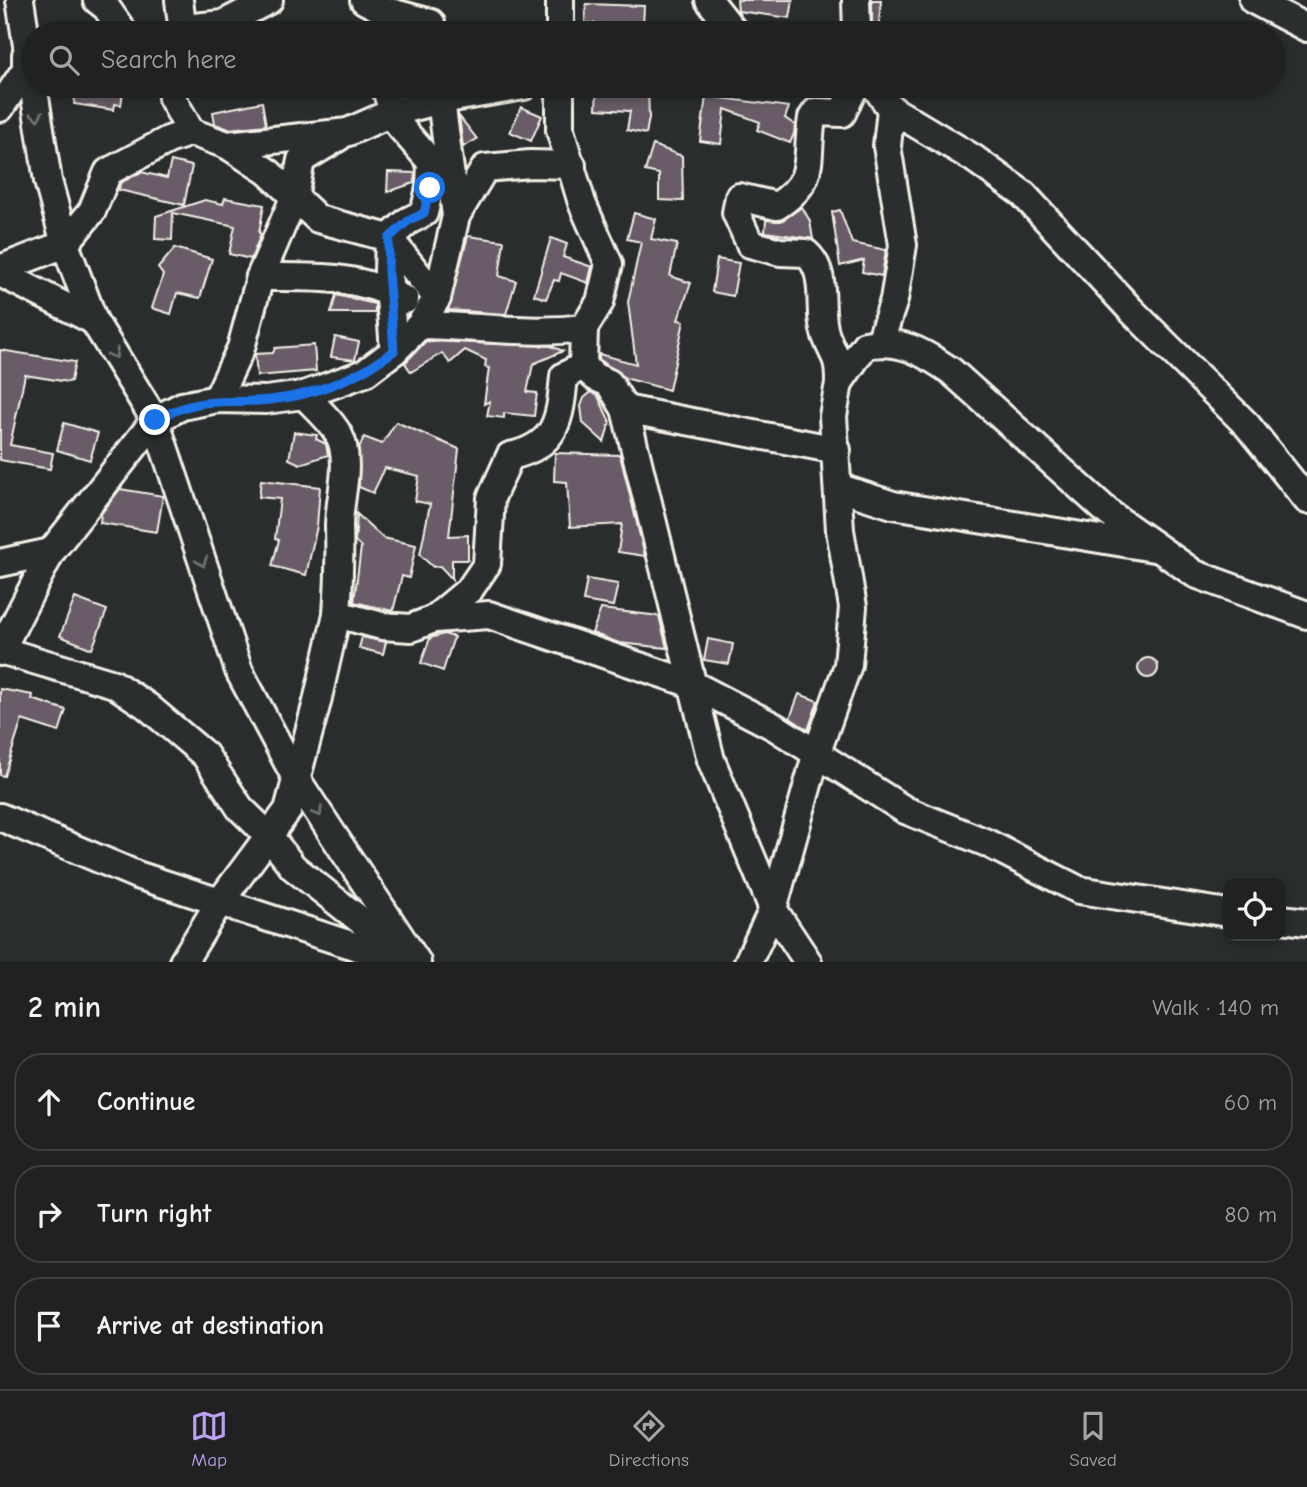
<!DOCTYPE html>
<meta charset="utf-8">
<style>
:root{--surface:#202222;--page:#2d2f2f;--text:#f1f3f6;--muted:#a2a4a5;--line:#3d3f40;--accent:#bca0f2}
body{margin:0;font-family:"Comic Neue",sans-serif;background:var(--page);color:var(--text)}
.controls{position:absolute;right:21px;bottom:21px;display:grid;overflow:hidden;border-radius:14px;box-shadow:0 4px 10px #0003}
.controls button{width:63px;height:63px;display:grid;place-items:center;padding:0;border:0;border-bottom:2px solid var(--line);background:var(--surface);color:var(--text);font:35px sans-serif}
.stop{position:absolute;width:21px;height:21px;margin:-16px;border:5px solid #1a73e8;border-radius:50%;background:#fff}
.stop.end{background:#1a73e8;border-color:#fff;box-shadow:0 2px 7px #0008}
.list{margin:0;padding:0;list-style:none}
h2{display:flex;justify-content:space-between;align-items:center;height:91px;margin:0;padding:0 28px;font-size:30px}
h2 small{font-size:23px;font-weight:400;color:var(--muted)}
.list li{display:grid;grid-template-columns:46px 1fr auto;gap:21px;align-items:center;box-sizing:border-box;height:98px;margin:0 14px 14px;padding:0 14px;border:2px solid var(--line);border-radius:28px}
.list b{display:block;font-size:26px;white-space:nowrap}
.list em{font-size:23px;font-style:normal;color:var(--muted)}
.icon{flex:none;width:38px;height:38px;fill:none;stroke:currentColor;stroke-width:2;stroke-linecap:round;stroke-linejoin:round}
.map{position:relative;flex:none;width:1307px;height:962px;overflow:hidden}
.search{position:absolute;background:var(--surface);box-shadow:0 4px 10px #0003;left:21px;right:21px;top:21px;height:77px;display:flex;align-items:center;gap:18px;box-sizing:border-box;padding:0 24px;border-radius:38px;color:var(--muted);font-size:26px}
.sheet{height:427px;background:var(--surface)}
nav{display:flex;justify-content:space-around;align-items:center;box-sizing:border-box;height:98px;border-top:2px solid var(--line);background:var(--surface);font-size:19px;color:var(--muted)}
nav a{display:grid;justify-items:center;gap:4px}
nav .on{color:var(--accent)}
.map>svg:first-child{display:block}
.building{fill:#695b68;stroke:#f4f1e8;stroke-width:2}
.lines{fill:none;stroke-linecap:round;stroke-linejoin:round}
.street-casing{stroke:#f4f1e8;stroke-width:32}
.street{stroke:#2a2d2e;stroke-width:26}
.oneway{stroke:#71726f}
.route{stroke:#1a73e8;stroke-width:9}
</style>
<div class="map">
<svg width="1307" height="962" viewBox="0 0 1307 962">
<rect width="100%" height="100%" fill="#2a2d2e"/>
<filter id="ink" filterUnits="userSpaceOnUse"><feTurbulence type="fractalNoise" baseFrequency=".0143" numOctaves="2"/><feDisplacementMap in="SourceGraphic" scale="14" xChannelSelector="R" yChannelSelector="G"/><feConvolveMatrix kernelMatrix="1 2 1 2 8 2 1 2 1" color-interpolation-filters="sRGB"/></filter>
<g filter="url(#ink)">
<g class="building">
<path d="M737,0h56l-3,18 -52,-7z"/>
<path d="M872,0h9l-2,24 -7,-1z"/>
<path d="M586,4l58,2 -1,20 -58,-3z"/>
<path d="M77,86h47l-3,19 -6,-1 -1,6 -40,-6z"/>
<path d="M597,86h51l1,32 -3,16 -19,-4 3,-19 -34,-2z"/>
<path d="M706,96l83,11 -4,11 10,7 -1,9 -4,9 -33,-13 3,-8 -35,-13 -4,35 -21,-3z"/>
<path d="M262,102l4,23 -37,4 -14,-5 -2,-12z"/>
<path d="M521,107l21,9 -11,25 -21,-9z"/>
<path d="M459,116l18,23 -14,8z"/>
<path d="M653,145l29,11 1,45 -24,-1v-26l-14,-3z"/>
<path d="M171,161l21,5 -8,39 -65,-15 1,-7 21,-11 26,6z"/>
<path d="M388,172l27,1 -1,10 -27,9z"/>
<path d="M225,198l39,7 -5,28 2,1 -10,25 -22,-5 6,-28 -62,-13 -1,27 -17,-1 1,-23 49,-16 18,4z"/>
<path d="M802,207l8,14 3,18 -48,-7 1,-12 15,1z"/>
<path d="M840,210l12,33 34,7 -4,26 -20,-4 2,-12 -24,6 -8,-54z"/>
<path d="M634,213l22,6 -5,20 26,5 -7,32 21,7 -13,37 6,1 -15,69 -44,-12 -26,-19v-5l37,10 -8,-62 13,-60 -14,-3z"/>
<path d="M468,236l36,5 -5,35 17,5 -10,33 -58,-4z"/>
<path d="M551,238l16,6 -4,13 29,10 -4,16 -27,-10 -2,8 -5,-1 -8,19 -12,-4z"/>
<path d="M175,248l37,11 -12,39 -23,-5 -6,21 -19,-6 11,-33 -5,-7z"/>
<path d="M717,259l22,4 -6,33 -21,-4z"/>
<path d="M336,295l39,9v9h-44z"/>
<path d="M335,337l24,5 -4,18 -24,-3z"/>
<path d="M426,341l125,5 12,5 -30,13 -6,28 10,1 -3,23 -30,-3v5l-17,-2 3,-15 -6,3 5,-36 -4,-1 1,-7 -21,-10 -15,13 -8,-10 -31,19 -6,-9z"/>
<path d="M314,345l2,26 -59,5 -2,-22 18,-1 2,-5z"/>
<path d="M0,350l75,12 -4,19 -3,1 -43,-7 -15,70 43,8 -3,16 -50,-9z"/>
<path d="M591,392l7,4 12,26 -6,20 -21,-19 -2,-17 3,-8z"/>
<path d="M396,422l63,27 -10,87 19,-1v25h-16v19l-12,-13 -7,1 -13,-12 10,-51 -15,-3 4,-25 -34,-8 -12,25 -14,-6v-39l5,-11 18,7z"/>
<path d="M64,423l34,10 -8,27 -33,-10z"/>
<path d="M294,432l23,3 -1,4 10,5 2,11 -28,9 -11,-5z"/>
<path d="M555,453l65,2 25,101 -27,-4 4,-28 -52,3 -3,-45 -13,-1z"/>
<path d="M261,480l59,7 -3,39 -11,49 -34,-9 7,-26 -4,-1 5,-40 -21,-2z"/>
<path d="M120,489l43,7 -6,36 -57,-9 1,-9z"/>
<path d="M357,514l26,24 33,7 -7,33 -7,-2 -9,35 -39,-9 7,-55 -6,-5z"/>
<path d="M587,579l31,5 -5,22 -30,-5z"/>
<path d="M75,598l32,12 -15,39 -32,-13z"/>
<path d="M601,609l58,7 8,32 -48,-5 -27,-10z"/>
<path d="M444,634l10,3 -11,34 -22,-8 9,-25z"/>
<path d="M362,637l24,5 -3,12 -24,-6z"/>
<path d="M708,639l25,5 -4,20 -25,-4z"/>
<circle cx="1148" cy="668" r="10"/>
<path d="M0,689l33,6 -1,4 34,11 -7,22 -37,-12 -18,56 -4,-1z"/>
<path d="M799,694l19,7 -10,29 -18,-12z"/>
</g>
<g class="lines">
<defs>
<g id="street">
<path d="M20,0l28,181 17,63 29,77 61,99 84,251 58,109 120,182"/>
<path d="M97,0l9,7 18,26"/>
<path d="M179,0l4,33"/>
<path d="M364,0l19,10 48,13"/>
<path d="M560,0v33"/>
<path d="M709,0l26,33"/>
<path d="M856,0l1,33"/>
<path d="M1253,0l54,28"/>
<path d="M185,28l38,-4 46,-24"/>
<path d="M171,86l1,12 19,34"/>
<path d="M385,86l11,36 35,40 -1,26 -6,25 -16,8 -19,17 -1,33 6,80"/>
<path d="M560,86v44l22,73 27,61 -9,38 -16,26"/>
<path d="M875,86l16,23 82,49 50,36 108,116 116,115 60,75"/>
<path d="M0,108l26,-39v-14"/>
<path d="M227,145l41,27 50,47 71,19 48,60"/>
<path d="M456,216l29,-48 45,-4 42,1"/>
<path d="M0,269l65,-25 27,-33 16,-39 60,-32 23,-8 36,13 121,-13 43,-19 50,-13 83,-14"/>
<path d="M0,273l94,48"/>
<path d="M260,277c50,0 100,-3 145,23"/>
<path d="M420,325c55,1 110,10 164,3l-1,38 12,11 14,6 16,26 86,351 62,149 35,53"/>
<path d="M880,342l14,-42 9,-55 -16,-99 4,-37"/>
<path d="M839,383c0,-28 -4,-23 -13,-47 -10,-27 4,-62 -20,-83l-26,-1 -30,-8 -14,-31 3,-16 38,9c41,-27 28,-45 35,-88l4,-6 26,1 13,-27"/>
<path d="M304,395c13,14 35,32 39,51 6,27 -4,55 -4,81 1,29 0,57 -2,87l45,12 29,2 23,-9 55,-4 203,69 83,43 130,83 82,33 92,47 149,23"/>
<path d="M217,399l24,-51 19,-71 34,-79 7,-38 38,-23"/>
<path d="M625,409l212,41"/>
<path d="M840,488l53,17 261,43"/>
<path d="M0,563l51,-11"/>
<path d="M434,619l36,-30 17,-25 4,-66 19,-42c47,-10 50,-36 54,-80l19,-10"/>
<path d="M0,650l114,34 33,22 58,49 35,53 30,29 23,30 110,87"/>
<path d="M0,652l51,-100 104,-132 27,-14 35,-7 49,1 38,-5 61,-22 29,-22 26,-26 17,-27 19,-82 -15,-116"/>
<path d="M0,817l137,58 263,86"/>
<path d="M1281,919l26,3"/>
<path d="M183,962l36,-59 69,-93 29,-108 20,-88"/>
<path d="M748,962l25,-53 44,-157 31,-87 5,-58 -13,-77 -7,-114 6,-33 26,-38c35,-7 58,7 86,26l159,143 85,60 112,41"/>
</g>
</defs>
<use href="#street" class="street-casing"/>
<use href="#street" class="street"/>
</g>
<defs><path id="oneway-chevron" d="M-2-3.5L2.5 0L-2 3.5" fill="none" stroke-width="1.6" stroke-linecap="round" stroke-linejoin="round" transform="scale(1.75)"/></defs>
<g class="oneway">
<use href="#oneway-chevron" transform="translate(37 116) rotate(81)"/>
<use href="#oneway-chevron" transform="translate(114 354) rotate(58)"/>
<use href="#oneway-chevron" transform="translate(202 562) rotate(71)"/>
<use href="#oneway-chevron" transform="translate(318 812) rotate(57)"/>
</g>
</g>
<g class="lines" filter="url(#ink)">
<path class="route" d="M155,420c50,-26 65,-15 115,-20 46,-5 87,-22 124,-49l-6,-80 1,-33 19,-17 16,-8 6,-25"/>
</g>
</svg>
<div class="controls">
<button><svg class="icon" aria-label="locate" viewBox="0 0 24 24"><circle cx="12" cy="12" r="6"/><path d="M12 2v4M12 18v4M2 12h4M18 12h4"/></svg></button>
</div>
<div class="stop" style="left:430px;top:188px"></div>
<div class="stop end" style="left:155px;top:420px"></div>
<div class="search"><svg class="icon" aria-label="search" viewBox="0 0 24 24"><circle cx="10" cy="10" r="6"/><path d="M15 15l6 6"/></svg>Search here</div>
</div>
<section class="sheet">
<h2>2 min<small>Walk · 140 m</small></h2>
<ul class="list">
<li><svg class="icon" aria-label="ahead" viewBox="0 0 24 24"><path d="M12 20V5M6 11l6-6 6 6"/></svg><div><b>Continue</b></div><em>60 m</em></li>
<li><svg class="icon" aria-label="right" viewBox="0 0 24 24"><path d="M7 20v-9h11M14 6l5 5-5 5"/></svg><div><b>Turn right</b></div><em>80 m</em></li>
<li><svg class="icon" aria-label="arrive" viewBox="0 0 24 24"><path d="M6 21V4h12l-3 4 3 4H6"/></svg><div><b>Arrive at destination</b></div></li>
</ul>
</section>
<nav>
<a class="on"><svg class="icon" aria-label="map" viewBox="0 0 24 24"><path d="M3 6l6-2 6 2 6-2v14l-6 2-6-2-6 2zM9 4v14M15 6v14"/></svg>Map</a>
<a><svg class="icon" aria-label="directions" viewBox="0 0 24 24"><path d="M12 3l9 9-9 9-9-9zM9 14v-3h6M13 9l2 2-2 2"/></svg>Directions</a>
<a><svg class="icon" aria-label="saved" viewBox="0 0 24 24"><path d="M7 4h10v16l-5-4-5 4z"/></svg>Saved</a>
</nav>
